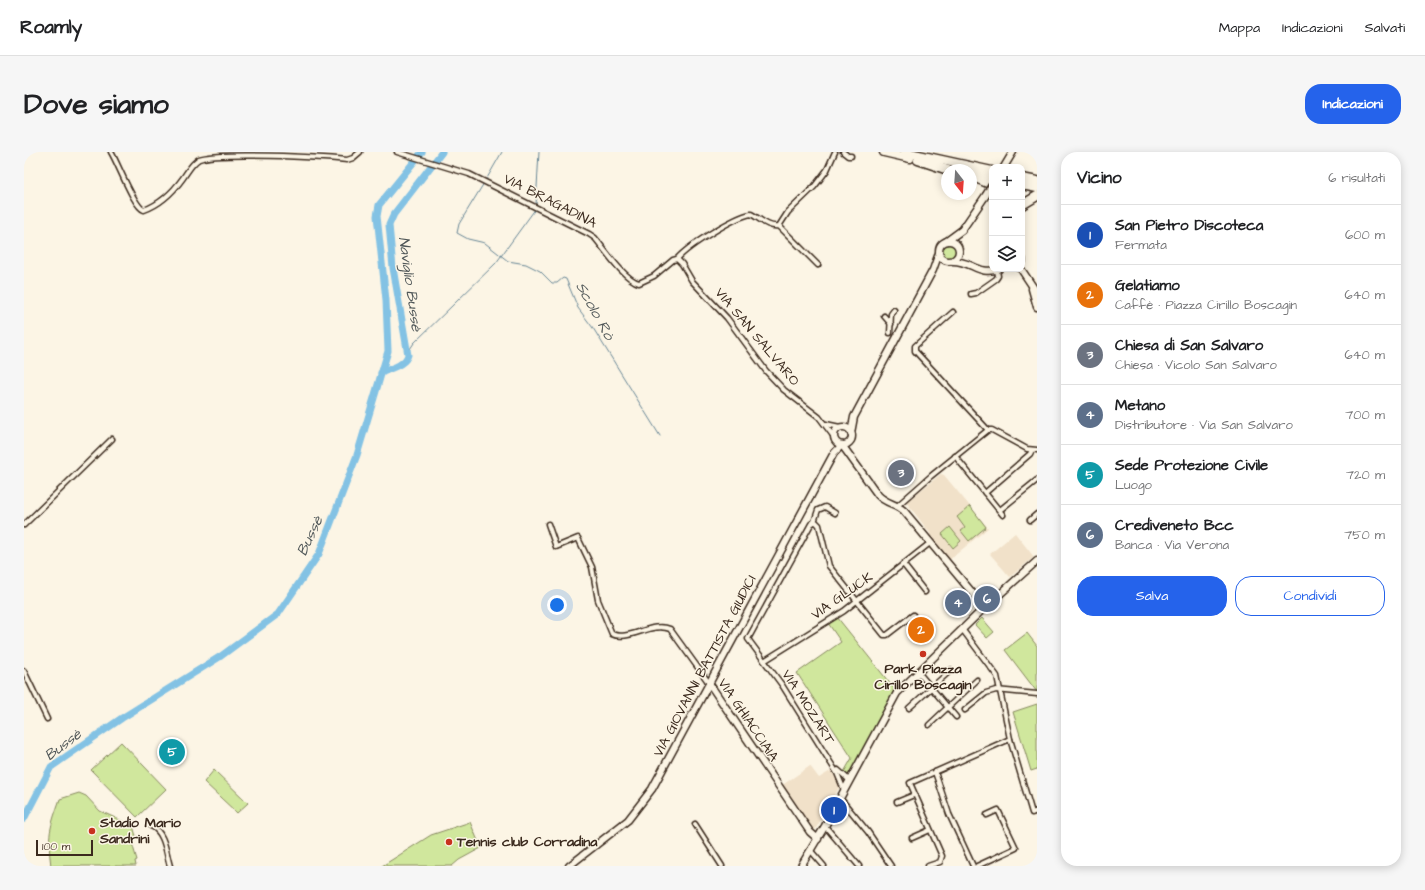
<!DOCTYPE html>
<html lang="it">
<meta charset="utf-8">
<style>
:root{--surface:#fff;--page:#f6f6f6;--text:#202124;--muted:#757577;--line:#e0e0e0;--accent:#2563eb}
body{margin:0;font-family:"Architects Daughter",sans-serif;background:var(--page);color:var(--text)}
.controls{position:absolute;right:12px;top:12px;display:grid;overflow:hidden;border-radius:8px;box-shadow:0 2px 10px #0003}
.controls button{width:36px;height:36px;display:grid;place-items:center;padding:0;border:0;border-bottom:1px solid var(--line);background:var(--surface);color:var(--text);font:20px sans-serif}
.compass{position:absolute;left:917px;top:12px;width:36px;height:36px;border-radius:50%;background:var(--surface);box-shadow:0 2px 10px #0003;rotate:163deg}
.scale{position:absolute;left:12px;bottom:10px;width:57px;box-sizing:border-box;padding-left:4px;border:2px solid #3b2a1e;border-top:0;font-size:11px;line-height:14px;white-space:nowrap;color:#3b2a1e;-webkit-text-stroke:3px #fcf5e5;paint-order:stroke}
.you{position:absolute;left:533px;top:453px;width:14px;height:14px;margin:-10px;border:3px solid #fff;border-radius:50%;background:#1a73e8;box-shadow:0 0 0 6px #1a73e833}
.badge{display:grid;place-items:center;width:26px;height:26px;border-radius:50%;background:var(--accent);color:#fff;font-size:13px;font-weight:700}
.pin{position:absolute;translate:-50% -50%;border:2px solid #fff;box-shadow:0 1px 4px #0006}
.list{margin:0;padding:0;list-style:none}
h2{display:flex;justify-content:space-between;align-items:center;height:52px;margin:0;padding:0 16px;font-size:17px}
h2 small{font-size:13px;font-weight:400;color:var(--muted)}
.list li{display:grid;grid-template-columns:26px 1fr auto;gap:12px;align-items:center;box-sizing:border-box;height:60px;padding:0 16px;border-top:1px solid var(--line)}
.list b{display:block;font-size:15px;white-space:nowrap}
.list p{margin:0;font-size:13px;white-space:nowrap;color:var(--muted)}
.list em{font-size:13px;font-style:normal;color:var(--muted)}
.actions{display:flex;gap:8px;padding:12px 16px}
.actions a{flex:1;padding:9px 0;border:1px solid var(--accent);border-radius:16px;text-align:center;font-size:14px;color:var(--accent)}
.actions .main{background:var(--accent);color:#fff}
.icon{flex:none;width:22px;height:22px;fill:none;stroke:currentColor;stroke-width:2;stroke-linecap:round;stroke-linejoin:round}
.map{position:relative;flex:none;width:1013px;height:714px;overflow:hidden;border-radius:16px}
header{display:flex;align-items:center;gap:24px;box-sizing:border-box;height:56px;padding:0 20px;background:var(--surface);border-bottom:1px solid var(--line)}
header strong{font-size:19px}
nav{display:flex;gap:22px;margin-inline-start:auto;font-size:14px}
.intro{display:flex;align-items:center;justify-content:space-between;box-sizing:border-box;height:96px;padding:0 24px}
h1{margin:0;font-size:28px}
.button{padding:10px 18px;border-radius:16px;background:var(--accent);color:#fff;font-size:14px;font-weight:700}
main{display:flex;gap:24px;padding:0 24px}
aside{flex:1;background:var(--surface);border-radius:16px;box-shadow:0 2px 10px #0003}
.map>svg:first-child{display:block}
.built{fill:#f1e1c9}
.green{fill:#d0e79d;stroke:#86885e}
.lines{fill:none;stroke-linecap:round;stroke-linejoin:round}
.stream{stroke:#668595;stroke-width:1}
.river{stroke:#83c2e4;stroke-width:7}
.street-casing{stroke:#3b2a1e;stroke-width:7}
.secondary-casing{stroke:#3b2a1e;stroke-width:9}
.highway-casing{stroke:#3b2a1e;stroke-width:11}
.street{stroke:#fcf5e5;stroke-width:4}
.secondary{stroke:#fcf5e5;stroke-width:6}
.highway{stroke:#fcf5e5;stroke-width:8}
.secondary-bridge-casing{stroke:#3b2a1e;stroke-width:9;stroke-linecap:butt}
.secondary-bridge{stroke:#fcf5e5;stroke-width:6}
.poi-dot{fill:#c8321e;stroke:#fcf5e5;stroke-width:1.5}
.labels{text-anchor:middle;dominant-baseline:central;stroke-width:3;stroke-linejoin:round;paint-order:stroke}
.street-label{font-size:14px;fill:#3b2a1e;stroke:#fcf5e5}
.poi-label{font-size:14px;font-weight:bold;fill:#3b2a1e;stroke:#fcf5e5;text-anchor:start}
.water-label{font-size:15px;font-style:italic;fill:#515859;stroke:#fcf5e5}
</style>
<header>
<strong>Roamly</strong>
<nav><a>Mappa</a><a>Indicazioni</a><a>Salvati</a></nav>
</header>
<div class="intro"><h1>Dove siamo</h1><a class="button">Indicazioni</a></div>
<main>
<div class="map">
<svg width="1013" height="714" viewBox="0 0 1013 714">
<rect width="100%" height="100%" fill="#fcf5e5"/>
<filter id="ink" filterUnits="userSpaceOnUse"><feTurbulence type="fractalNoise" baseFrequency=".025" numOctaves="2"/><feDisplacementMap in="SourceGraphic" scale="8" xChannelSelector="R" yChannelSelector="G"/><feConvolveMatrix kernelMatrix="1 2 1 2 8 2 1 2 1" color-interpolation-filters="sRGB"/></filter>
<g filter="url(#ink)">
<g class="built">
<path d="M917,322l3,1 44,53 -40,33 -18,-24v-4l-24,-31z"/>
<path d="M991,381l19,24 -24,20 -20,-23z"/>
<path d="M786,614l9,12 13,-8 8,16 -25,44 -4,-1 -30,-43z"/>
</g>
<g class="green">
<circle cx="925" cy="99" r="7"/>
<path d="M946,354l16,21 -17,14 -8,-10 4,-3 -8,-11z"/>
<path d="M926,375l11,14 -8,7 -11,-14z"/>
<path d="M813,465l59,74 -47,85 -5,-4 8,-14 -55,-85 44,-31 -13,-19z"/>
<path d="M958,466l12,14 -7,6 -12,-13z"/>
<path d="M1003,481l10,13v46l-32,-42z"/>
<path d="M1013,552v65l-6,2 -18,-59z"/>
<path d="M97,590l45,47 -29,28 -46,-47z"/>
<path d="M190,618l34,33 -11,10 -33,-31z"/>
<path d="M55,641l7,3 14,15 33,15 3,10 -5,4 6,20 -2,1 1,5h-85c-4,-30 -1,-39 9,-67z"/>
<path d="M446,670l11,26 -22,12 -7,6h-70l49,-31z"/>
</g>
<g class="lines">
<g class="stream">
<path d="M462,28l16,-28"/>
<path d="M460,31l-25,41 -2,9 11,6 17,4 23,18 18,3 14,7 12,12h5l6,-5 3,1 12,29 15,20 67,108"/>
<path d="M512,53l3,-53"/>
<path d="M384,200l6,-9 82,-80 40,-55"/>
</g>
<g class="river">
<path d="M357,221c10,-5 24,-8 27,-18l-15,-87 -4,-43 5,-11 48,-62"/>
<path d="M0,667l27,-52 71,-49 99,-62 57,-42 41,-60 38,-99 31,-104 -2,-51 -9,-84 2,-11 43,-53"/>
</g>
<defs>
<g id="street">
<path d="M87,0c7,11 23,55 33,58 17,-6 29,-18 39,-32 5,-7 9,-15 16,-19 19,-7 121,-2 148,1l6,-2 7,-6"/>
<path d="M373,0l72,22 120,60 6,4c10,12 29,41 44,45l15,-7 19,-16 4,-1c11,-13 57,-42 74,-45 8,4 17,14 28,12l9,-14 26,-25 13,-17 8,-18"/>
<path d="M819,0l5,4h3"/>
<path d="M755,74l39,39"/>
<path d="M653,107l5,5 10,17 35,37 39,53 18,19 35,27 15,20"/>
<path d="M947,142l5,-1 20,-14 2,-3 -1,-6"/>
<path d="M929,160l-38,34v5l73,79"/>
<path d="M860,164l7,8"/>
<path d="M866,181l1,-19 3,-4"/>
<path d="M802,272l14,3"/>
<path d="M931,304l48,59"/>
<path d="M961,341l45,-39 2,-4"/>
<path d="M873,354l34,-30 57,-46h4l35,19 10,1"/>
<path d="M976,358l37,-30"/>
<path d="M811,361l-10,-6 -7,3 -4,12 -3,2 -63,115 34,46 55,88 7,17"/>
<path d="M1006,368l7,-6"/>
<path d="M790,370h2l3,3 10,41 55,69h3l26,-20"/>
<path d="M524,372l8,23 22,-9 14,29 6,33 14,34c16,8 40,-13 58,-5l39,54"/>
<path d="M0,373l88,-86"/>
<path d="M879,412l22,28"/>
<path d="M740,509l80,-50 86,-68"/>
<path d="M0,519l23,48"/>
<path d="M894,520l38,45"/>
<path d="M885,556l42,-38"/>
<path d="M941,558l21,-17 10,-3 41,4"/>
<path d="M905,573l48,-45"/>
<path d="M986,587l22,74 5,-2"/>
<path d="M814,618l11,10"/>
<path d="M911,620l14,42 24,52"/>
<path d="M816,646l28,34 23,34"/>
<path d="M873,650l17,-7"/>
<path d="M671,672l27,42"/>
<path d="M127,674c14,6 15,27 19,40"/>
<path d="M801,674l34,40"/>
<path d="M888,686l18,-8"/>
<path d="M787,699l13,15"/>
<path d="M904,714l12,-4 2,-6 -32,-73 100,-44 -13,-63 -35,-47"/>
<path d="M953,714l39,-18 -18,-38 -11,5"/>
</g>
<g id="secondary">
<path d="M980,15l9,-15"/>
<circle cx="925" cy="99" r="10"/>
<path d="M923,89l15,-11 24,-35"/>
<path d="M998,107v3"/>
<path d="M929,109c19,0 26,15 46,8"/>
<path d="M997,117l16,24"/>
<path d="M1008,137l5,18"/>
<circle cx="819" cy="284" r="9"/>
<path d="M827,281l3,-16 79,-147 6,-17"/>
<path d="M818,293l36,50c8,9 18,8 26,16l81,97"/>
<path d="M685,531l101,149 8,7"/>
<path d="M545,714l59,-46 24,-31 182,-336 8,-8"/>
<path d="M777,714l24,-40 72,-133 82,-80 58,-52"/>
</g>
<g id="highway">
<path d="M860,0l26,6"/>
<path d="M881,0l87,19"/>
<path d="M894,8l30,10"/>
<path d="M950,21l18,4"/>
<path d="M947,24l21,9"/>
<path d="M998,26l15,3"/>
<path d="M998,33l15,3"/>
<path d="M998,53l15,-9"/>
</g>
</defs>
<use href="#street" class="street-casing"/>
<use href="#secondary" class="secondary-casing"/>
<use href="#highway" class="highway-casing"/>
<use href="#street" class="street"/>
<use href="#secondary" class="secondary"/>
<use href="#highway" class="highway"/>
<defs>
<path id="secondary-bridge" d="M962,43l6,-10"/>
</defs>
<use href="#secondary-bridge" class="secondary-bridge-casing"/>
<use href="#secondary-bridge" class="secondary-bridge"/>
</g>
</g>
<g class="poi-dot">
<circle cx="899" cy="502" r="4"/>
<circle cx="68" cy="679" r="4"/>
<circle cx="425" cy="690" r="4"/>
</g>
<g class="labels">
<g class="street-label">
<text transform="translate(526 49) rotate(27)">VIA BRAGADINA</text>
<text transform="translate(733 185) rotate(50)">VIA SAN SALVARO</text>
<text transform="translate(818 444) rotate(-35)">VIA GLUCK</text>
<text transform="translate(681 514) rotate(-62)">VIA GIOVANNI BATTISTA GIUDICI</text>
<text transform="translate(784 555) rotate(57)">VIA MOZART</text>
<text transform="translate(724 568) rotate(56)">VIA GHIACCIAIA</text>
</g>
<g class="poi-label">
<text x="899" y="517" text-anchor="middle">Park Piazza<tspan x="899" dy="16">Cirillo Boscagin</tspan></text>
<text x="76" y="671">Stadio Mario<tspan x="76" dy="16">Sandrini</tspan></text>
<text x="433" y="690">Tennis club Corradina</text>
</g>
<g class="water-label">
<text transform="translate(386 132) rotate(82)">Naviglio Bussè</text>
<text transform="translate(571 159) rotate(61)">Scolo Rò</text>
<text transform="translate(286 384) rotate(-65)">Bussè</text>
<text transform="translate(39 593) rotate(-37)">Bussè</text>
</g>
</g>
</svg>
<div class="controls">
<button>+</button>
<button>−</button>
<button><svg class="icon" aria-label="layers" viewBox="0 0 24 24"><path d="M12 4l9 5-9 5-9-5zM3 14l9 5 9-5"/></svg></button>
</div>
<svg class="compass" viewBox="-18 -18 36 36"><path d="M0-13l5 13h-10z" fill="#e53935"/><path d="M0 13l5-13h-10z" fill="#757577"/></svg>
<div class="scale">100 m</div>
<div class="you"></div>
<div class="pin badge" style="left:810px;top:658px;background:#1a4fb4">1</div>
<div class="pin badge" style="left:897px;top:478px;background:#e8710a">2</div>
<div class="pin badge" style="left:877px;top:321px;background:#6b7280">3</div>
<div class="pin badge" style="left:934px;top:451px;background:#5c6f8a">4</div>
<div class="pin badge" style="left:148px;top:600px;background:#0f9aa8">5</div>
<div class="pin badge" style="left:963px;top:447px;background:#5c6f8a">6</div>
</div>
<aside>
<h2>Vicino<small>6 risultati</small></h2>
<ul class="list">
<li><span class="badge" style="background:#1a4fb4">1</span><div><b>San Pietro Discoteca</b><p>Fermata</p></div><em>600 m</em></li>
<li><span class="badge" style="background:#e8710a">2</span><div><b>Gelatiamo</b><p>Caffè · Piazza Cirillo Boscagin</p></div><em>640 m</em></li>
<li><span class="badge" style="background:#6b7280">3</span><div><b>Chiesa di San Salvaro</b><p>Chiesa · Vicolo San Salvaro</p></div><em>640 m</em></li>
<li><span class="badge" style="background:#5c6f8a">4</span><div><b>Metano</b><p>Distributore · Via San Salvaro</p></div><em>700 m</em></li>
<li><span class="badge" style="background:#0f9aa8">5</span><div><b>Sede Protezione Civile</b><p>Luogo</p></div><em>720 m</em></li>
<li><span class="badge" style="background:#5c6f8a">6</span><div><b>Crediveneto Bcc</b><p>Banca · Via Verona</p></div><em>750 m</em></li>
</ul>
<div class="actions"><a class="main">Salva</a><a>Condividi</a></div>
</aside>
</main>
